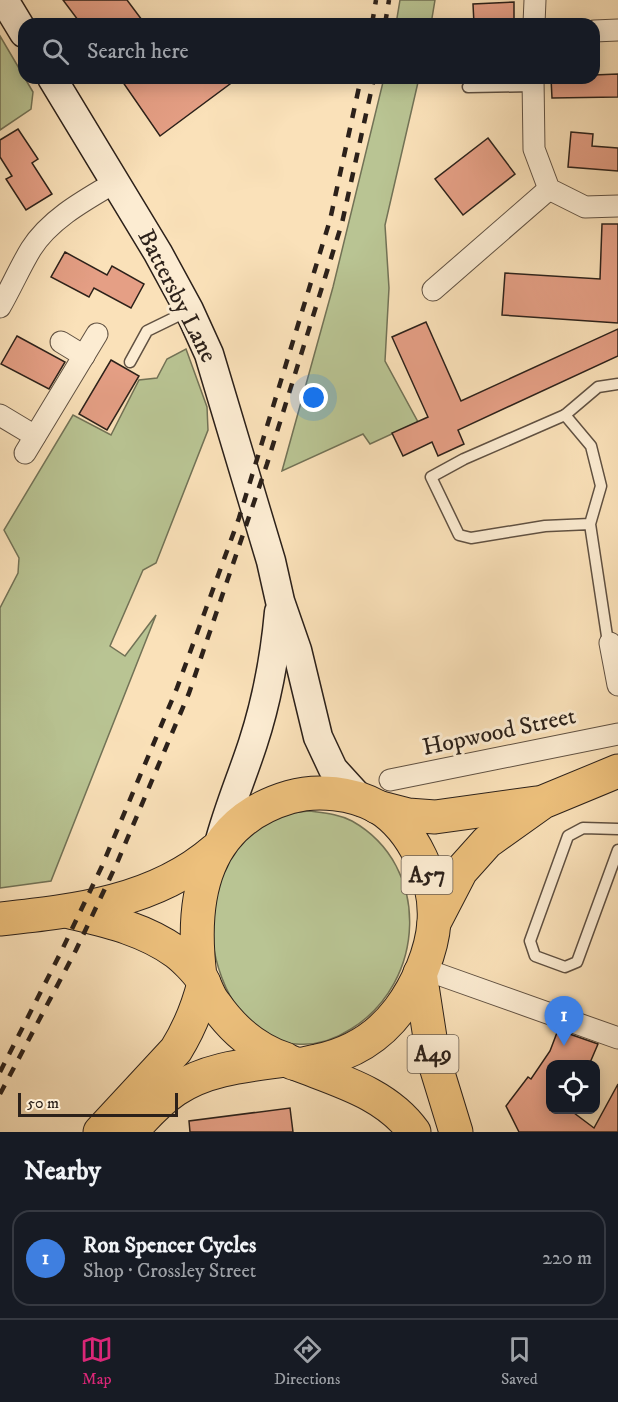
<!DOCTYPE html>
<meta charset="utf-8">
<style>
:root{--surface:#171b24;--page:#20242c;--text:#f1f3f6;--muted:#9ea1a6;--line:#363941;--accent:#db2777}
body{margin:0;font-family:"IM FELL DW Pica",serif;background:var(--page);color:var(--text)}
.controls{position:absolute;right:18px;bottom:18px;display:grid;overflow:hidden;border-radius:12px;box-shadow:0 3px 15px #0003}
.controls button{width:54px;height:54px;display:grid;place-items:center;padding:0;border:0;border-bottom:2px solid var(--line);background:var(--surface);color:var(--text);font:30px sans-serif}
.scale{position:absolute;left:18px;bottom:15px;width:160px;box-sizing:border-box;padding-left:6px;border:3px solid #2c211a;border-top:0;font-size:16px;line-height:21px;white-space:nowrap;color:#2c211a;-webkit-text-stroke:4px #fcecd2;paint-order:stroke}
.you{position:absolute;left:314px;top:398px;width:21px;height:21px;margin:-15px;border:4px solid #fff;border-radius:50%;background:#1a73e8;box-shadow:0 0 0 9px #1a73e833}
.badge{display:grid;place-items:center;width:39px;height:39px;border-radius:50%;background:var(--accent);color:#fff;font-size:20px;font-weight:700}
.pin{position:absolute;translate:-50% -50px;filter:drop-shadow(0 2px 3px #0008)}
.pin::after{content:'';position:absolute;top:32px;width:21px;height:18px;background:inherit;clip-path:polygon(0 0,100% 0,50% 100%)}
.list{margin:0;padding:0;list-style:none}
h2{display:flex;justify-content:space-between;align-items:center;height:78px;margin:0;padding:0 24px;font-size:26px}
h2 small{font-size:20px;font-weight:400;color:var(--muted)}
.list li{display:grid;grid-template-columns:39px 1fr auto;gap:18px;align-items:center;box-sizing:border-box;height:96px;margin:0 12px 12px;padding:0 12px;border:2px solid var(--line);border-radius:18px}
.list b{display:block;font-size:22px;white-space:nowrap}
.list p{margin:0;font-size:20px;white-space:nowrap;color:var(--muted)}
.list em{font-size:20px;font-style:normal;color:var(--muted)}
.icon{flex:none;width:33px;height:33px;fill:none;stroke:currentColor;stroke-width:2;stroke-linecap:round;stroke-linejoin:round}
.map{position:relative;flex:none;width:618px;height:1132px;overflow:hidden}
.search{position:absolute;background:var(--surface);box-shadow:0 3px 15px #0003;left:18px;right:18px;top:18px;height:66px;display:flex;align-items:center;gap:15px;box-sizing:border-box;padding:0 21px;border-radius:18px;color:var(--muted);font-size:22px}
.sheet{height:186px;background:var(--surface)}
nav{display:flex;justify-content:space-around;align-items:center;box-sizing:border-box;height:84px;border-top:2px solid var(--line);background:var(--surface);font-size:16px;color:var(--muted)}
nav a{display:grid;justify-items:center;gap:3px}
nav .on{color:var(--accent)}
.map>svg:first-child{display:block}
.green{fill:#b9c493;stroke:#727256;stroke-width:1.5}
.building{fill:#e59f85;stroke:#2c211a;stroke-width:1.5}
.lines{fill:none;stroke-linecap:round;stroke-linejoin:round}
.lane-casing{stroke:#605142;stroke-width:13}
.street-casing{stroke:#605142;stroke-width:23}
.secondary-casing{stroke:#2c211a;stroke-width:31}
.primary-casing{stroke:#2c211a;stroke-width:35}
.highway-casing{stroke:#2c211a;stroke-width:35}
.lane{stroke:#fcecd2;stroke-width:10}
.street{stroke:#fcecd2;stroke-width:21}
.secondary{stroke:#fcecd2;stroke-width:28}
.primary{stroke:#edc07c;stroke-width:33}
.highway{stroke:#edc07c;stroke-width:33}
.rail{stroke:#2c211a;stroke-width:4.5;stroke-dasharray:10 10;stroke-linecap:butt}
.labels{text-anchor:middle;dominant-baseline:central;stroke-width:6;stroke-linejoin:round;paint-order:stroke}
.shield{fill:#fcecd2;stroke:#6a5e51;stroke-width:1.5}
.shield-label{font-size:22px;font-weight:bold;fill:#2c211a}
.street-label{font-size:24px;fill:#2c211a;stroke:#fcecd2}
</style>
<div class="map">
<svg width="618" height="1132" viewBox="0 0 618 1132">
<rect width="100%" height="100%" fill="#fae1b9"/>
<filter id="stains"><feTurbulence type="fractalNoise" baseFrequency=".00333" numOctaves="4"/><feColorMatrix values="0 0 0 0 .2 0 0 0 0 .09 0 0 0 0 .02 0 0 0 .5 -.17"/></filter>
<radialGradient id="worn" r=".72"><stop offset=".6" stop-color="#630" stop-opacity="0"/><stop offset="1" stop-color="#630" stop-opacity=".3"/></radialGradient>
<g class="green">
<path d="M400,0h35l-4,24h-35z"/>
<path d="M0,36l33,56 -2,17 -31,21z"/>
<path d="M384,78h35l-34,147 4,63 -4,73 33,61 -48,22 -7,-10 -81,37 51,-184z"/>
<path d="M186,349l21,58 1,23 -52,133 -13,7 -33,76 15,10 31,-41 -105,266 -51,7v-280l18,-35 1,-15 -15,-28 69,-115 38,20 28,-55 18,-2 10,-19z"/>
<path d="M309,811c15,2 30,3 43,10 80,45 74,162 -1,208 -17,11 -35,17 -55,15 -53,-3 -82,-66 -84,-113 -1,-12 3,-25 5,-36 3,-17 6,-33 17,-46 11,-15 30,-28 48,-34 8,-3 18,-3 27,-4z"/>
</g>
<g class="building">
<path d="M63,0h64l18,24h-64z"/>
<path d="M514,2v22h-40l-1,-20z"/>
<path d="M618,74v23l-66,1 -1,-20h43v-3z"/>
<path d="M120,78h118l-78,58z"/>
<path d="M18,129l20,30 -6,4 20,31 -26,16 -20,-31 6,-3 -12,-19v-17z"/>
<path d="M571,132l22,2 -1,12 26,2v23l-50,-4z"/>
<path d="M488,138l27,36 -52,41 -28,-36z"/>
<path d="M602,224h16v99l-116,-8 3,-42 95,6z"/>
<path d="M65,252l42,23 5,-9 32,18 -13,24 -37,-20 -5,9 -38,-20z"/>
<path d="M426,322l35,79 157,-72v27l-160,74 6,14 -26,12 -6,-14 -29,14 -11,-23 36,-16 -36,-80z"/>
<path d="M17,336l48,26 -16,27 -48,-25z"/>
<path d="M111,360l28,16 -32,54 -28,-16z"/>
<path d="M558,1030l40,14 -9,21h-39v45h20l24,18 24,-44v48h-99l-13,-26 22,-29 3,2 19,-28z"/>
<path d="M290,1108l3,24h-103l-1,-11z"/>
</g>
<g class="lines">
<defs>
<g id="lane">
<path d="M468,87l65,-1"/>
<path d="M130,362l17,-31 41,-20"/>
<path d="M565,415l33,-28 20,-3"/>
<path d="M590,524l-45,2 -74,12 -12,-3 -28,-58 33,-18 101,-44 26,31 10,40 -11,38 17,112 3,7"/>
<path d="M618,829l-35,-1 -15,8 -38,105 5,15 30,11 12,-5 41,-112"/>
</g>
<g id="street">
<path d="M534,24l1,-24"/>
<path d="M594,31l24,-1"/>
<path d="M533,78l1,71 15,40 36,18 33,-1"/>
<path d="M433,290l116,-101"/>
<path d="M0,307c11,-19 20,-40 31,-58 19,-30 54,-49 83,-66"/>
<path d="M61,342l23,14"/>
<path d="M0,415l35,21"/>
<path d="M25,453l72,-119"/>
<path d="M610,643l8,42"/>
<path d="M390,780l228,-46"/>
<path d="M421,968l197,70"/>
</g>
<g id="secondary">
<path d="M4,0l20,33"/>
<path d="M52,78l106,175 31,57 20,44 62,207 9,40 17,49 21,87 15,32 30,33"/>
<path d="M219,844c9,-35 23,-67 34,-101 14,-43 22,-87 26,-131"/>
</g>
<g id="primary">
<path d="M377,807l31,8 27,2 101,-14"/>
<path d="M434,923l27,-52 26,-29 56,-40 75,-31"/>
</g>
<g id="highway">
<path d="M70,912c37,9 74,17 106,40 8,6 20,18 26,27 4,8 7,18 13,25 18,26 40,45 70,55 3,2 9,5 13,5 5,1 13,-2 19,-3 34,-7 61,-23 82,-51 18,-24 33,-58 35,-88 3,-41 -20,-93 -56,-115 -25,-14 -61,-18 -88,-10 -86,25 -100,100 -90,179"/>
<path d="M0,919c76,-8 155,-17 215,-69"/>
<path d="M420,973l13,84 23,75"/>
<path d="M299,1065c41,16 88,29 115,67"/>
<path d="M100,1132l76,-82c13,-21 22,-43 28,-67"/>
<path d="M131,1132c13,-15 28,-31 44,-42 32,-22 74,-25 111,-30"/>
</g>
</defs>
<use href="#lane" class="lane-casing"/>
<use href="#street" class="street-casing"/>
<use href="#secondary" class="secondary-casing"/>
<use href="#primary" class="primary-casing"/>
<use href="#highway" class="highway-casing"/>
<use href="#lane" class="lane"/>
<use href="#street" class="street"/>
<use href="#secondary" class="secondary"/>
<use href="#primary" class="primary"/>
<use href="#highway" class="highway"/>
<g class="rail">
<path d="M372,24l4,-24"/>
<path d="M385,24l4,-24"/>
<path d="M0,1072l61,-120 41,-86 75,-178 62,-170 91,-298 31,-142"/>
<path d="M0,1094l76,-144 41,-87 72,-170 78,-229 75,-241 32,-145"/>
</g>
</g>
<g class="labels">
<g class="shield">
<rect x="401.5" y="856" width="51" height="38" rx="4.5"/>
<rect x="407.5" y="1035" width="51" height="38" rx="4.5"/>
</g>
<g class="shield-label">
<text x="427" y="875">A57</text>
<text x="433" y="1054">A49</text>
</g>
<g class="street-label">
<text transform="translate(177 296) rotate(63)">Battersby Lane</text>
<text transform="translate(499 732) rotate(-12)">Hopwood Street</text>
</g>
</g>
<rect width="100%" height="100%" filter="url(#stains)"/>
<rect width="100%" height="100%" fill="url(#worn)"/>
</svg>
<div class="controls">
<button><svg class="icon" aria-label="locate" viewBox="0 0 24 24"><circle cx="12" cy="12" r="6"/><path d="M12 2v4M12 18v4M2 12h4M18 12h4"/></svg></button>
</div>
<div class="scale">50 m</div>
<div class="you"></div>
<div class="pin badge" style="left:564px;top:1046px;background:#3f7fe0">1</div>
<div class="search"><svg class="icon" aria-label="search" viewBox="0 0 24 24"><circle cx="10" cy="10" r="6"/><path d="M15 15l6 6"/></svg>Search here</div>
</div>
<section class="sheet">
<h2>Nearby<small></small></h2>
<ul class="list">
<li><span class="badge" style="background:#3f7fe0">1</span><div><b>Ron Spencer Cycles</b><p>Shop · Crossley Street</p></div><em>220 m</em></li>
</ul>
</section>
<nav>
<a class="on"><svg class="icon" aria-label="map" viewBox="0 0 24 24"><path d="M3 6l6-2 6 2 6-2v14l-6 2-6-2-6 2zM9 4v14M15 6v14"/></svg>Map</a>
<a><svg class="icon" aria-label="directions" viewBox="0 0 24 24"><path d="M12 3l9 9-9 9-9-9zM9 14v-3h6M13 9l2 2-2 2"/></svg>Directions</a>
<a><svg class="icon" aria-label="saved" viewBox="0 0 24 24"><path d="M7 4h10v16l-5-4-5 4z"/></svg>Saved</a>
</nav>
